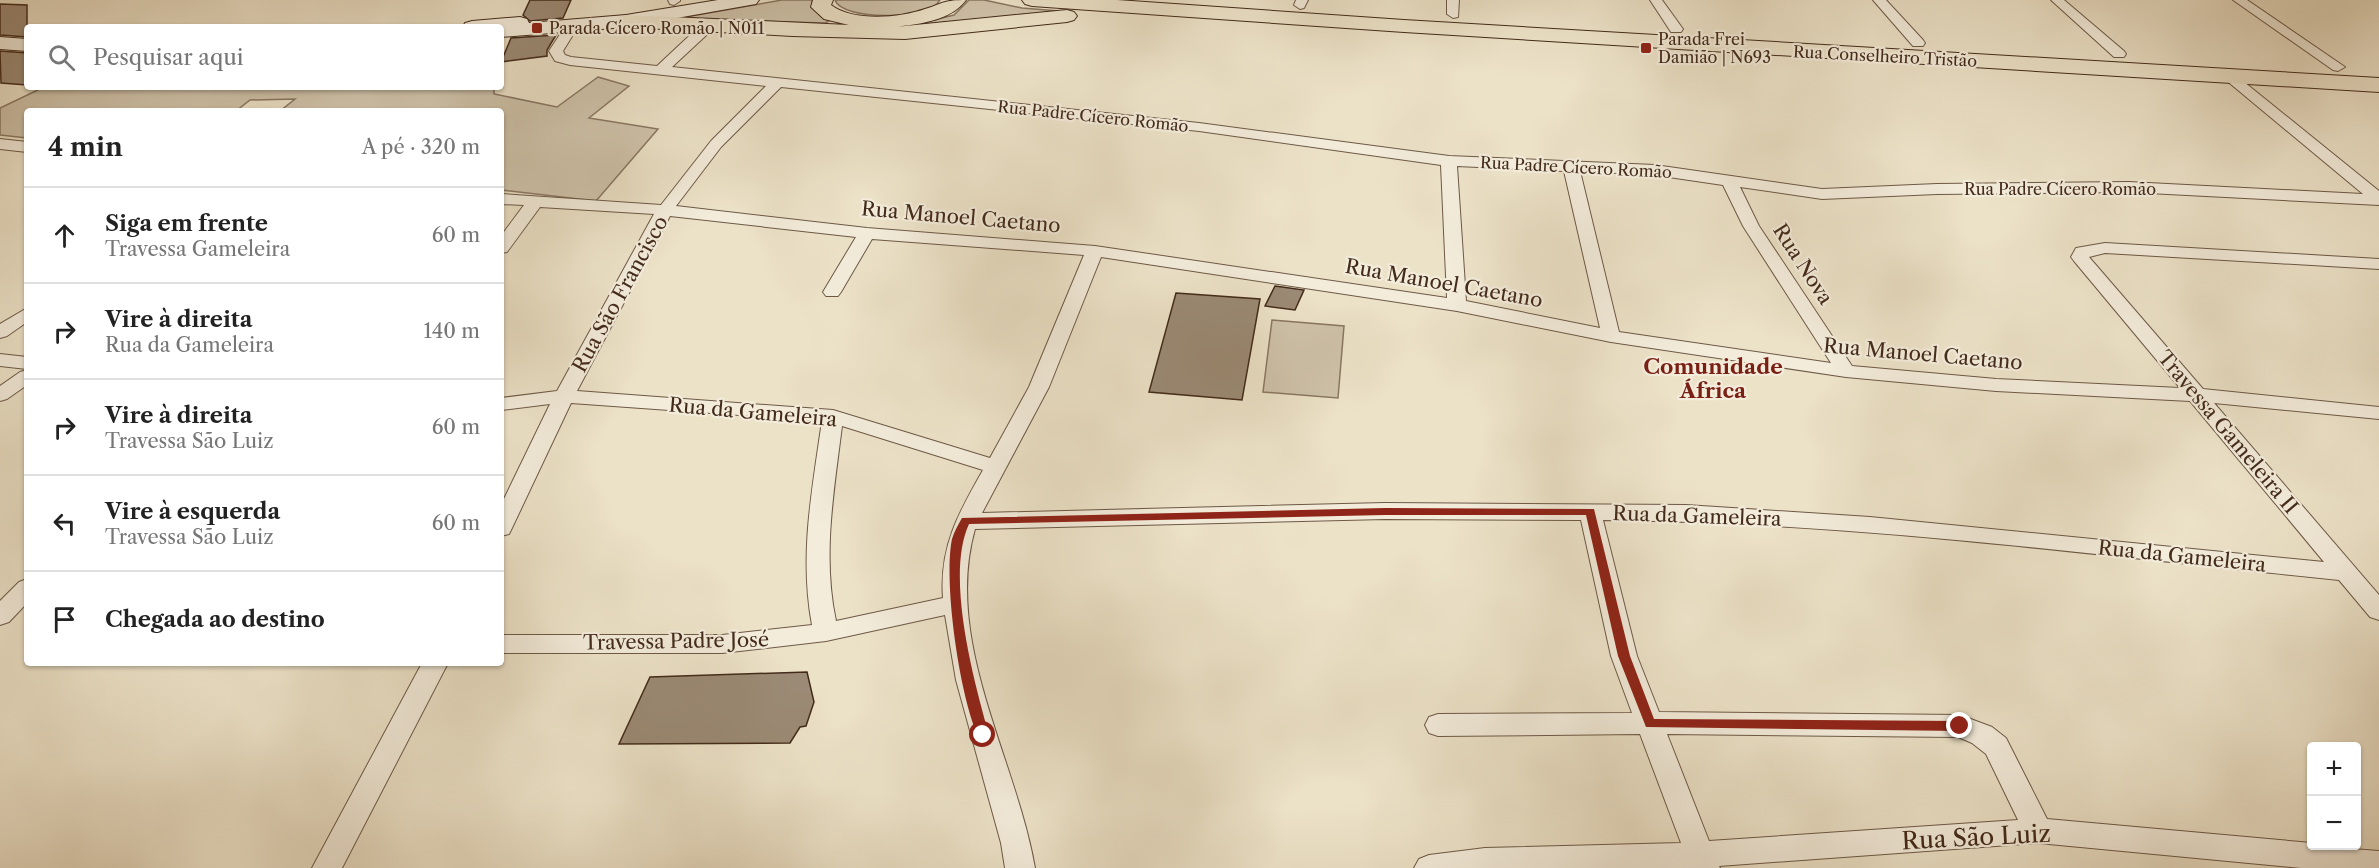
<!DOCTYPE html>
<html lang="pt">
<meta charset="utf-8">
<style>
:root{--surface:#fff;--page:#f2f2f2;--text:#222;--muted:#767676;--line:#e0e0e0}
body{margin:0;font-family:"Libre Caslon Text",serif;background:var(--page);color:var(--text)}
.controls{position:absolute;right:18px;bottom:18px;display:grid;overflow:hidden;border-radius:6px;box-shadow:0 2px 4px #0004}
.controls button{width:54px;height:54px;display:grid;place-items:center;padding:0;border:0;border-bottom:2px solid var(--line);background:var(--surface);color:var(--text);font:30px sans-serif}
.stop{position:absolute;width:18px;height:18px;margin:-14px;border:4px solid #8f2418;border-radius:50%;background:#fff}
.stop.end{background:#8f2418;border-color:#fff;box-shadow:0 2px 6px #0008}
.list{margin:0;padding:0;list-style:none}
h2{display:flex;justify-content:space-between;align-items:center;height:78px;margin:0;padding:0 24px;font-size:26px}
h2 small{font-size:20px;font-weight:400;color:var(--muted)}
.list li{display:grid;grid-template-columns:39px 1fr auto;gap:18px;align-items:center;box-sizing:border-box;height:96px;padding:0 24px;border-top:2px solid var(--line)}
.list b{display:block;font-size:22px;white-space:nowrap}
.list p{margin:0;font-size:20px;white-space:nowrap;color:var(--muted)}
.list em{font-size:20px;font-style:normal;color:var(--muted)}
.icon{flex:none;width:33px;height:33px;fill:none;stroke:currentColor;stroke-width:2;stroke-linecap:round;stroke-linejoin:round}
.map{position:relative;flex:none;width:2379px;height:868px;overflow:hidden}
.search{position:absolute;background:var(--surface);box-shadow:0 2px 4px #0004;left:24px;top:24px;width:480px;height:66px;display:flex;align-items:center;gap:15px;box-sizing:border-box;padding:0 21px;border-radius:6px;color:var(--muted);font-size:22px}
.panel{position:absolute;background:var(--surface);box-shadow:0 2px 4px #0004;left:24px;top:108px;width:480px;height:558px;border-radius:6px}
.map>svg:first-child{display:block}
.green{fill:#cfc3ab;stroke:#897763;stroke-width:1.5}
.building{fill:#9b8a75;stroke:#432b1b;stroke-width:1.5}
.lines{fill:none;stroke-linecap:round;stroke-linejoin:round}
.street-casing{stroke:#6d5946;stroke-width:2}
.secondary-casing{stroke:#432b1b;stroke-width:2}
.primary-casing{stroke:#432b1b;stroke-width:2}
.street{fill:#f3ecdb;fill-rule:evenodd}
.secondary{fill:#f3ecdb;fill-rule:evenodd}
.primary{fill:#ece2c8;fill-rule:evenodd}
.route{fill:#8f2418}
.poi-dot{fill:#8f2418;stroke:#f3ecdb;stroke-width:2}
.labels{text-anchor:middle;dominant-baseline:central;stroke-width:4.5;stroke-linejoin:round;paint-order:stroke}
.far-poi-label{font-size:16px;fill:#432b1b;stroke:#f3ecdb;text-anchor:start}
.far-street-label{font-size:16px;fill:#432b1b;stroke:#f3ecdb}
.street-label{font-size:20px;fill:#432b1b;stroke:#f3ecdb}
.neighbourhood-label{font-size:21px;font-weight:bold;fill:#7a1f14;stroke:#f3ecdb}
.near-street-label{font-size:24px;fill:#432b1b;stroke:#f3ecdb}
</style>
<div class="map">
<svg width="2379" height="868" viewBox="0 0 2379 868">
<rect width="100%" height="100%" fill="#ece2c8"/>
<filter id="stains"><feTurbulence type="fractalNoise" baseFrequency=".00333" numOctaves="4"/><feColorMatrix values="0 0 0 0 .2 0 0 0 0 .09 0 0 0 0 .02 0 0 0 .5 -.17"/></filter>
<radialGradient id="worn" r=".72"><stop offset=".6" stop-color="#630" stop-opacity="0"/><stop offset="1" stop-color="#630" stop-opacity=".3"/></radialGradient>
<g class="green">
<path d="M782,0h30v7l19,13 -6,3 -151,-4z"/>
<path d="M835,0h105c-10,20 -98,21 -105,0z"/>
<path d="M969,0h15l38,8 50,4 -162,14 44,-11z"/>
<path d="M598,77l31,9 -40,32 69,11 -62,72 -95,-11v-79h-221l15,-12 -45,1 -14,11h-209v27l-27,-3v-27l44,-21h450v7l63,13z"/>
<path d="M1272,320l72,6 -6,72 -75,-6z"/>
</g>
<g class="building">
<path d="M530,0h41l-8,18 -33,3 -7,-6z"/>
<path d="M0,4l27,1v32l-27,-2z"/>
<path d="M556,35l-9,15v6l-46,6 10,-24z"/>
<path d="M0,51l27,2v32l-26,-2z"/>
<path d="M1275,286l29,4 -9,20 -30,-4z"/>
<path d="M1176,293l84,6 -18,101 -93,-8z"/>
<path d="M807,672l7,30 -8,24 -6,1 -10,16 -171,1 31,-67z"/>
</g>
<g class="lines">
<defs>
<g id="street">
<path d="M668,0h12v1l-6,4 -4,-1z"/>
<path d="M1296,0h12l-4,8 -4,1 -6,-4z"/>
<path d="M1447,0h12l-1,17 -5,1 -6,-4z"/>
<path d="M1650,0h12l21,29 -2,3h-10z"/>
<path d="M1873,0h13l37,40 2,3 -2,3h-10z"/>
<path d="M2051,0h13l60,51 2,3 -2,3h-10z"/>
<path d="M2233,0h14l98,67 -7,4 -5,-1z"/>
<path d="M573,21l6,4 -16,26 2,4 6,2 86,9 47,-44h10l1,3 -1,3 -42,39 527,56 250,33 206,9 167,24 115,-5 192,-2 234,12 -142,-118 7,-4 5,1 146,118v14l-250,-13 -192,2 -115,5 -82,-12 19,39 93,140 144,13 184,9 -106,-127 -3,-4 5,-9 29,-5 274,16v10l-274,-16 -16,4 114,132 176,18v12l-165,-16 165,192v25l-9,-3 -31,-37c-244,-25 -490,-58 -736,-60l34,136 22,56 301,3 32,12 14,11 41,81 265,24v3l67,5v17h-78l-263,-25 -319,23 1,2h-306l5,-9 10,-4 56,-7 196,-5 -41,-109 -202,2 -9,-3 -4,-8 4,-8 9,-3 194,-1 -21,-57 -30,-136 -196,-1 -410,10c-32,113 41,229 60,339h-30l-4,-25 -45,-163 -11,-65 -119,26 -104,12h-221v-18h221l90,-10c-13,-69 0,-135 10,-204l-251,-18 -59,125 -3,6 -8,2v-31l49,-101 -49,6v-12l56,-7 97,-177 -114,-7 -33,45 -6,1v-17l23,-31 -23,-1v-10l160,11 50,-64 55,-55 -196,-21 -15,-4 -6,-10 19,-29zM781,87l418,44 242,34 6,133 -352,-52 -228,-18 -191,-22 45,-59zM1457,166l107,5 36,157 -134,-27zM1580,171l75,4 68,10 20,41 88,137 -212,-31zM670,216l186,21 -33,55 3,4h12l3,-4 31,-53 212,16 -55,132 -39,71 -157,-48 -256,-19zM1101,257l356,54 154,31 235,35 150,14 194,10 134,161 -454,-45 -184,-12 -301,-2 -403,10 67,-126zM842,426l141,44c-24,42 -44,77 -40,128l-107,23c-14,-65 -2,-130 6,-195zM1667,734l291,3 14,6 14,11 32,66 -309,21z"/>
<path d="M0,139l27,3v10l-27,-3z"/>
<path d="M27,308v14l-20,14 -7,2v-14z"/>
<path d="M0,354l27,3v12l-27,-3z"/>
<path d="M27,370v15l-20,14 -7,2v-15l20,-14z"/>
<path d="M27,579v24l-18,19 -9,3v-24l19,-19z"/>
<path d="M422,663h26l-106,205h-30z"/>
</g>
<g id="secondary">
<path d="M718,0h41l-3,4 -6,1 -124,22 -125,10v-10h-38l2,-4 7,-2 48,-4 7,2 2,4 97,-8z"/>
<path d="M0,37l27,2v12l-27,-2z"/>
</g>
<g id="primary">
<path d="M813,0h20l-2,5c23,17 68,13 94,4 19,-6 19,-9 41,-9 -15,21 -48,24 -71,27l172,-17 7,2 3,4 -3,4 -7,2 -162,17 -113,-3 -166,-9 -7,-2 -3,-4 3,-4 7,-2 223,10 -25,-6 -13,-12z"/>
<path d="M1022,0h95l287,20 975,58v14l-975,-60 -372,-26 -7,-2z"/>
</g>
</defs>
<use href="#street" class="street-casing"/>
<use href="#secondary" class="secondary-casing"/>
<use href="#primary" class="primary-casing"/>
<use href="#street" class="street"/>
<use href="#secondary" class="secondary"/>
<use href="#primary" class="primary"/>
</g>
<path class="route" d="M1385,508l209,1 36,147 24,63 306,2 6,5 -6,5 -314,-4 -28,-71 -32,-141h-201l-416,9c-24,52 5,157 20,211l-6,5 -4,-2c-19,-39 -36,-156 -27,-199 2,-7 6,-14 10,-21z"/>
<g class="poi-dot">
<rect x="531" y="22" width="12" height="12" rx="3"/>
<rect x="1640" y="42" width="12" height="12" rx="3"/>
</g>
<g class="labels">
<g class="far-poi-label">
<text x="549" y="28">Parada Cícero Romão | N011</text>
<text x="1658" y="39">Parada Frei<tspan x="1658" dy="18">Damião | N693</tspan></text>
</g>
<g class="far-street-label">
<text transform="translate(1885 56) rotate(3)">Rua Conselheiro Tristão</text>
<text transform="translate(1093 116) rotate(6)">Rua Padre Cícero Romão</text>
<text transform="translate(1576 167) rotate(3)">Rua Padre Cícero Romão</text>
<text x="2060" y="189">Rua Padre Cícero Romão</text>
</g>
<g class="street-label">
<text transform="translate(961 217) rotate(5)">Rua Manoel Caetano</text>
<text transform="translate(1803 264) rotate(57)">Rua Nova</text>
<text transform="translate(1444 283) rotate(10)">Rua Manoel Caetano</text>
<text transform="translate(620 294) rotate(-61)">Rua São Francisco</text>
<text transform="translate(1923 354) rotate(5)">Rua Manoel Caetano</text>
<text transform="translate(753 412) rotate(5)">Rua da Gameleira</text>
<text transform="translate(2228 432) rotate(50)">Travessa Gameleira II</text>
<text transform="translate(1697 516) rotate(2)">Rua da Gameleira</text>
<text transform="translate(2182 556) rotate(6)">Rua da Gameleira</text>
<text transform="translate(676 641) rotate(-1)">Travessa Padre José</text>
</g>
<g class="neighbourhood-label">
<text x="1713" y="366">Comunidade<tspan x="1713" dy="24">África</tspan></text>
</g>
<g class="near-street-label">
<text transform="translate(1976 837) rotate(-3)">Rua São Luiz</text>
</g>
</g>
<rect width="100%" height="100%" filter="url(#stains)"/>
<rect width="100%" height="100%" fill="url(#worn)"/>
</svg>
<div class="controls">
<button>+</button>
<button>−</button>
</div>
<div class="stop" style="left:983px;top:735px"></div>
<div class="stop end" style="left:1960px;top:726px"></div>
<div class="search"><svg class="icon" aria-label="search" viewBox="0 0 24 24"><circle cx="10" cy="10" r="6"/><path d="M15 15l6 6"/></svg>Pesquisar aqui</div>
<section class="panel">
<h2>4 min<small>A pé · 320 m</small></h2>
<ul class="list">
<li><svg class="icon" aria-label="ahead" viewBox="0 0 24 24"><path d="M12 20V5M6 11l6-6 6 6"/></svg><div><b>Siga em frente</b><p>Travessa Gameleira</p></div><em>60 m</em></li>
<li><svg class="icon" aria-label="right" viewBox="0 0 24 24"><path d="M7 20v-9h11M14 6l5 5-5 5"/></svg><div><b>Vire à direita</b><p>Rua da Gameleira</p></div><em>140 m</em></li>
<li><svg class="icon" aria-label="right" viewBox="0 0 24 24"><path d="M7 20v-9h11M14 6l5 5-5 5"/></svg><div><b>Vire à direita</b><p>Travessa São Luiz</p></div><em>60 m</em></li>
<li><svg class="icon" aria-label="left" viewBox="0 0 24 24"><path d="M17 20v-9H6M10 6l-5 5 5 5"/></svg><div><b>Vire à esquerda</b><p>Travessa São Luiz</p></div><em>60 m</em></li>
<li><svg class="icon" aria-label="arrive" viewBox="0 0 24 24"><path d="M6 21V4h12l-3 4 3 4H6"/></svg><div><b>Chegada ao destino</b></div></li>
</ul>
</section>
</div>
